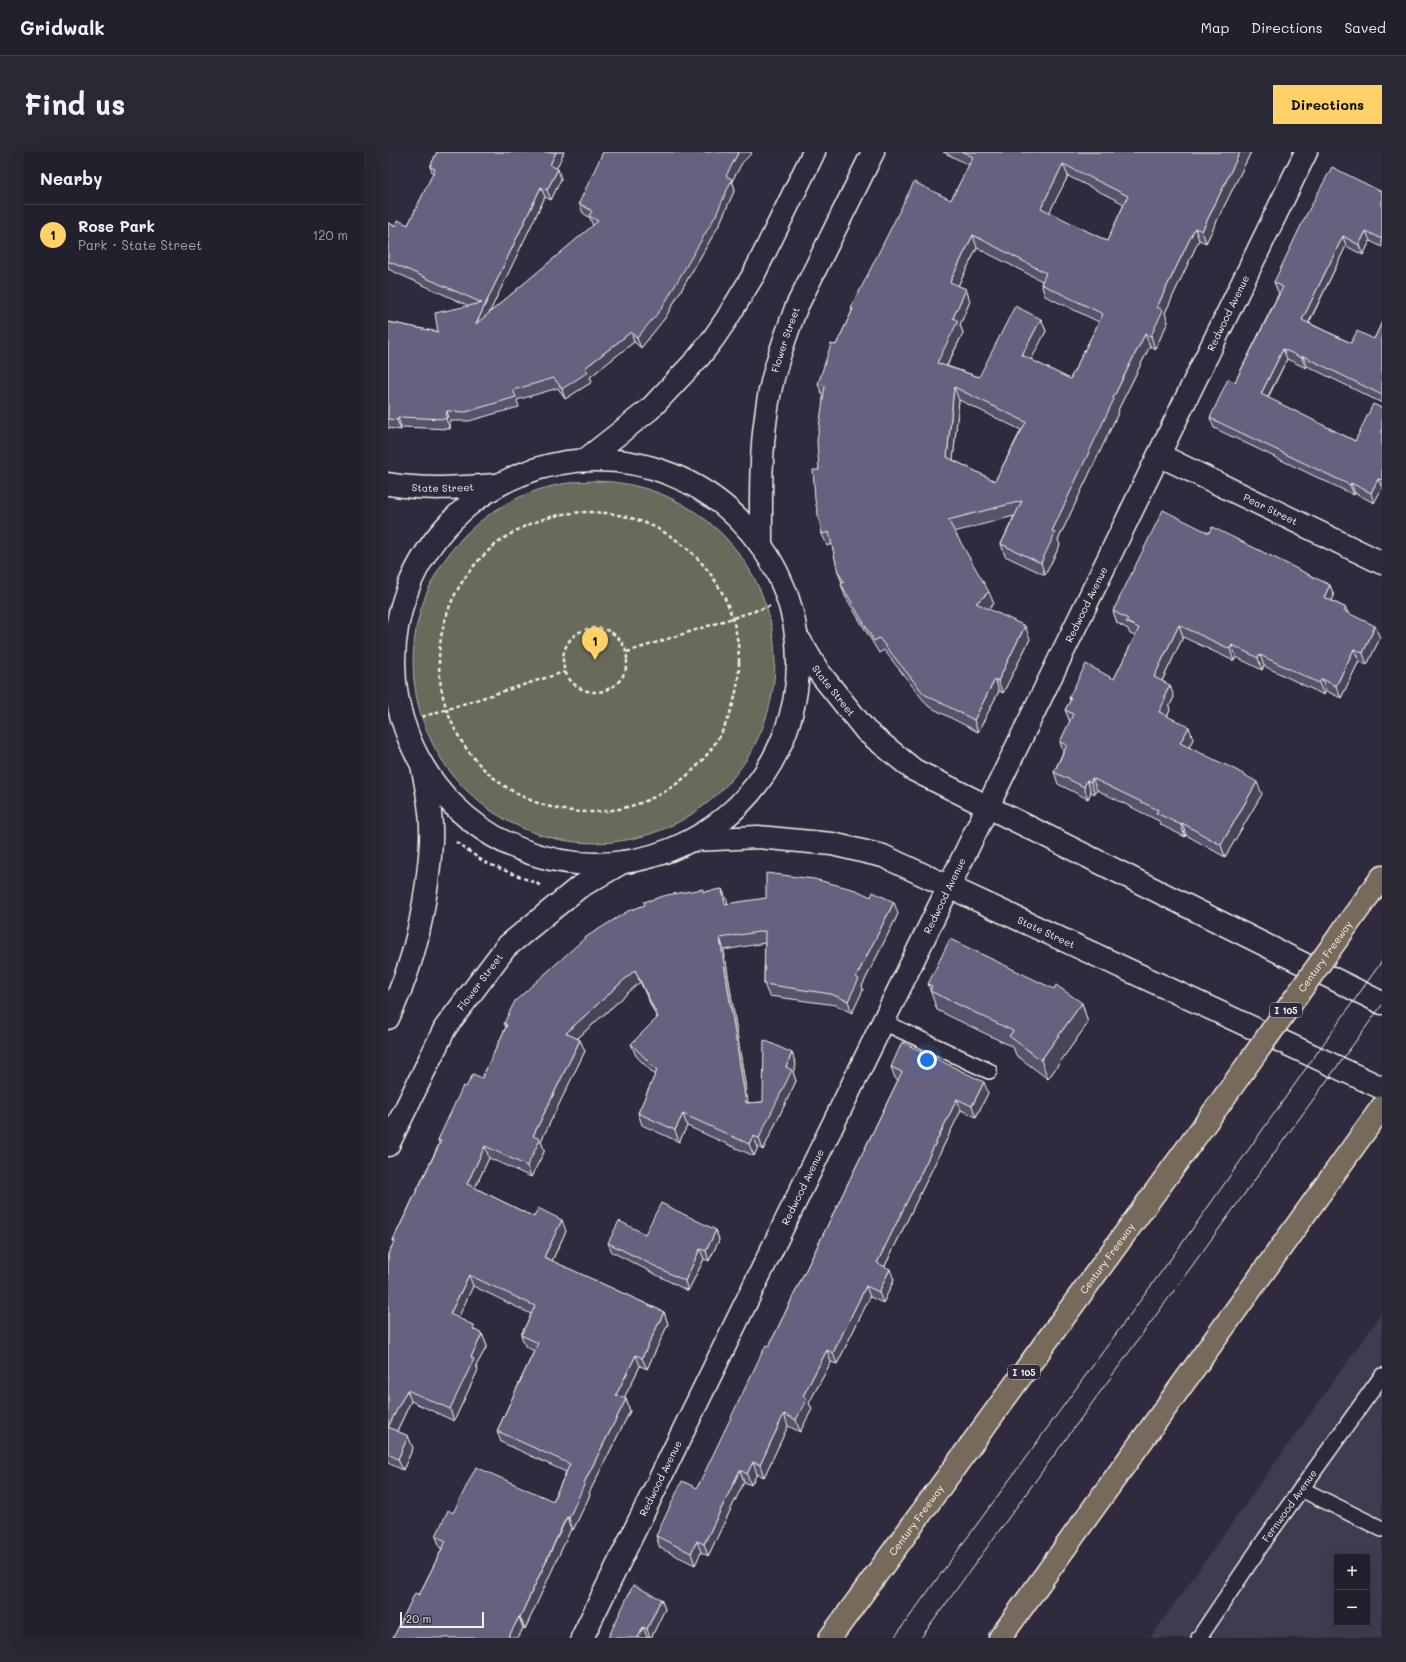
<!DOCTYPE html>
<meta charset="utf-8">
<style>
:root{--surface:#23202e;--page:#2b2836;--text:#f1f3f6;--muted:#a3a3aa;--line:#403e4a;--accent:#ffd166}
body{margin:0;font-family:Mali,sans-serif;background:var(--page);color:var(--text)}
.controls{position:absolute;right:12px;bottom:12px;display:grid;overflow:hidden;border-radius:0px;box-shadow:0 4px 16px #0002}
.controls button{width:36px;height:36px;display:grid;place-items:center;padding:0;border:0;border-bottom:1px solid var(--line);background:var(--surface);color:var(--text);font:20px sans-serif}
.scale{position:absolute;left:12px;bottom:10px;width:84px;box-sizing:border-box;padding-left:4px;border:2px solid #f4f1e8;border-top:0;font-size:11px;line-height:14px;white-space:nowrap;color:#f4f1e8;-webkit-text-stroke:3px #2f2a3d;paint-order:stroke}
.you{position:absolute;left:539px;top:908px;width:14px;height:14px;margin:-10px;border:3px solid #fff;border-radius:50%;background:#1a73e8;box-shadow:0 0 0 6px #1a73e833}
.badge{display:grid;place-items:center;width:26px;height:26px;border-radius:50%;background:var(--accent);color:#111;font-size:13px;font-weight:700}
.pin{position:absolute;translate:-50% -33px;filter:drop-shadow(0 1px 2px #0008)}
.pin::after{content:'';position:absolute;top:21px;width:14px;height:12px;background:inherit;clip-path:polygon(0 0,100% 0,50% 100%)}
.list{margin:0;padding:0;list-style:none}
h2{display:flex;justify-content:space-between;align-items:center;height:52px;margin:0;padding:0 16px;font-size:17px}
h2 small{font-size:13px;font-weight:400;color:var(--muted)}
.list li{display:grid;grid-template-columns:26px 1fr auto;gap:12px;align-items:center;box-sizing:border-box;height:60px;padding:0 16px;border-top:1px solid var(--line)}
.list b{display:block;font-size:15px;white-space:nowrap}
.list p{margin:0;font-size:13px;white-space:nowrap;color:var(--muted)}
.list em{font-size:13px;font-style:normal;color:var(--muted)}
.map{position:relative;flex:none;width:994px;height:1486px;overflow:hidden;border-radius:0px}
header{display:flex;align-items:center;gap:24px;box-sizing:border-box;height:56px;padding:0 20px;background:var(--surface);border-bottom:1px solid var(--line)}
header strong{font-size:19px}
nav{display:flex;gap:22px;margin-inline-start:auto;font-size:14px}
.intro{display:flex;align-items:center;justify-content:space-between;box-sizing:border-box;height:96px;padding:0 24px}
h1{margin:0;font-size:28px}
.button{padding:10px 18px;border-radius:0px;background:var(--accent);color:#111;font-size:14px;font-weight:700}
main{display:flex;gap:24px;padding:0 24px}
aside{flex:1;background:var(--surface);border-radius:0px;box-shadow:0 4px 16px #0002}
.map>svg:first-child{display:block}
.built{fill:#403a51;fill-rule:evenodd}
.green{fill:#686b5c;stroke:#aeaea2}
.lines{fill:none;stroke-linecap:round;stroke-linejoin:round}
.lane-casing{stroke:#f4f1e8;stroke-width:18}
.street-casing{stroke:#f4f1e8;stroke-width:25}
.secondary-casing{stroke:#f4f1e8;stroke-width:25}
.highway-casing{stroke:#f4f1e8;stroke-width:25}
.path{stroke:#f4f1e8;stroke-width:2.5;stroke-dasharray:4 3;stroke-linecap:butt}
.lane{stroke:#2f2a3d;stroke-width:15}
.street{stroke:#2f2a3d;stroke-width:22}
.secondary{stroke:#2f2a3d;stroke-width:22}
.highway{stroke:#77695c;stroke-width:22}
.tram{stroke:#f4f1e8;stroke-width:1}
.highway-bridge-casing{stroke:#f4f1e8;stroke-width:25;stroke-linecap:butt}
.highway-bridge{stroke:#77695c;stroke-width:22}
.wall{fill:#59536d;stroke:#f4f1e8;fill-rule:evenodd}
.shaded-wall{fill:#484459;stroke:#f4f1e8}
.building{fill:#67617f;stroke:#f4f1e8;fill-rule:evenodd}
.labels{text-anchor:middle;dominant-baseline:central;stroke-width:3;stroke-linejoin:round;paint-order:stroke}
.shield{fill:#2f2a3d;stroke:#b9b5b5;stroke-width:1}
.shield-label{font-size:9px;font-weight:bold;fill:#f4f1e8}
.street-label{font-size:10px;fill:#f4f1e8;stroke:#2f2a3d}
</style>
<header>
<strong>Gridwalk</strong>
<nav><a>Map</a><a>Directions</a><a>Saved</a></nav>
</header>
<div class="intro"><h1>Find us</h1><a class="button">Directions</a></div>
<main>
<aside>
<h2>Nearby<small></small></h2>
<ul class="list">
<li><span class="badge">1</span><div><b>Rose Park</b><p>Park · State Street</p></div><em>120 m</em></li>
</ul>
</aside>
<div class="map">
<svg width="994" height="1486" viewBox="0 0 994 1486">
<rect width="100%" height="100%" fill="#2f2a3d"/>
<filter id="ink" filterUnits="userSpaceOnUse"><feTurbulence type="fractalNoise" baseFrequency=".025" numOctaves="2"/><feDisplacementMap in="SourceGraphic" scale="8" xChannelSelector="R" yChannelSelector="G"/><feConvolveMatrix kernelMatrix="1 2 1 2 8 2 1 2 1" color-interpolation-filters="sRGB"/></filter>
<g filter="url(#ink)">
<path class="built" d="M994,1161v325h-232zM949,1405h30v66h-30z"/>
<circle class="green" cx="206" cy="510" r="181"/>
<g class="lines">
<defs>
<g id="lane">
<path d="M495,870l106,49"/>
<path d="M913,1337l81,40"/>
<path id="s1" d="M811,1486l67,-100 116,-162"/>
</g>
<g id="street">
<path id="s2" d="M771,303l223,108"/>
<path d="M201,305l61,-48 49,-52 14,-18 13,-19 28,-46 60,-122"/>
<path id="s3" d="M373,392c0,-42 -1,-85 5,-128 4,-37 17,-73 30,-108l77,-156"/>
<path d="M0,866c22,-46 32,-84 39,-135 2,-18 5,-36 4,-55 0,-21 -5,-42 -9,-63"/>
<path id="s4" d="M0,993l57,-117 61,-81 72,-59 45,-26"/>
<path id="s5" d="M194,1486l301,-616 423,-870"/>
</g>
<g id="secondary">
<circle cx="208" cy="510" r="202"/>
<path id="s6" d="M0,332c36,6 71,4 107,1"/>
<path id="s7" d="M412,489l18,30 48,60 48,39 468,233"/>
<path id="s8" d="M306,688l64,-3 74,7 51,12 499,232"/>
</g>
<g id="highway">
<path d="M967,762l27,-37"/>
<path id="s9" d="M442,1486l388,-532"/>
<path d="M612,1486l382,-531"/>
</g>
</defs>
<use href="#lane" class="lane-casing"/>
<use href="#street" class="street-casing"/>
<use href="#secondary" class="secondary-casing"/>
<use href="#highway" class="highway-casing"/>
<g class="path">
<circle cx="201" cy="510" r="150"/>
<circle cx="207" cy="508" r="32"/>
<path d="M239,500l143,-46"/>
<path d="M34,565l142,-45"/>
<path d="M68,690l28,20 54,22 3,3"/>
</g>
<use href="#lane" class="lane"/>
<use href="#street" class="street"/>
<use href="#secondary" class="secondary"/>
<use href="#highway" class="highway"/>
<g class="tram">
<path d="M506,1486l297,-407 191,-270"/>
<path d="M533,1486l461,-633"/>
</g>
<defs>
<g id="highway-bridge">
<path id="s10" d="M830,954l137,-192"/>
</g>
</defs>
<use href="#highway-bridge" class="highway-bridge-casing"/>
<use href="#highway-bridge" class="highway-bridge"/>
</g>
<g class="wall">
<path d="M49,0h127l-8,16 5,11 -10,21 -6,-3 -56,116 104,-87 -3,-8 -7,-5 -4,-10 171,-48 -8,8 -10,18 3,8 -16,36 -54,93 -24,30 -7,-6 -44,35 2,5 -27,17 -7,-11 -41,12 2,7 -50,14h-19v8l-49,-2v3l-13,-2v-106l50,10 31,-26 -81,-37v-46l8,3 12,-1 25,-51 -3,-7z"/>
<path d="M555,0h308l-45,91 -7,-3 -34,73 3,9 -13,27 -5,-3 -32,64 1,1 -61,129 2,5 -15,30 -40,-19 -4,-12 13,-28 -60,16 40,72 -6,5 42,30 -27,54 -4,-2 -21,41 -50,-26 -44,-56 -5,3 -34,-57 -4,-12 1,-1 -4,-11 -6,-28 -5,2 -5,-12 -3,-64 4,-73 -5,-13 18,-39 16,-34 -1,-3 100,-108 18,-35zM680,24l56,28 -17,37 -58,-28zM589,96l65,33 -1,3 4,12 54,26 -29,57 -39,-19 15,-29 -5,-12 -62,58 -32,-11 16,-33 -3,-8 10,-24 -4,-12 -8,-3zM571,248l62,30 -26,51 -42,-21z"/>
<path d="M994,40v55l-12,-6 -7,14 -17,-9 -37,77 42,20 23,-4 8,-17v81l-75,-37 -1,2 -19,-9 -19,39 87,43 27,-33v81v-1l-8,15 -19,-10 -1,2 -140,-67 -4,-10 25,-36 44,-89 -1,-1 -4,-10z"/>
<path d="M821,381l121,52 4,11 -2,5 14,7 2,5 32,25 -13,27 -8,-4 -18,37 -15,-7 -2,4 -60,-29 -2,4 -26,-13 -2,4 -51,-24 -21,44 12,16 -5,10 1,3 -3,6 26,23 -4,8 73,47 -37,63 -39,-22 -1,2 -24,-12 -2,-4 -62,-31 -2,4 -4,-2 -3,7 -30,-15 -4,-12 9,-20 -3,-10 10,-20 -5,-12 5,-9 -1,-4 45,-18 21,-43 -5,-2 -2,-5 -11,-6 -4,-12z"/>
<path d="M316,740l23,8v4l171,10 -36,72 1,4 -11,23 -16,-8 -67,-9 -5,-12 1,-41 -41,7 24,153 15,-1 29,-49 4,12 -3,7 3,9 -33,69 -5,-3 -4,9 -67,-30 -8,16 -37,-17 -4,-12 17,-38 -19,-19 -5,-12 26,-26 -17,-36 -62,56 7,13 -44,90 3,9v2l-13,25 -42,-19 -14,30 59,29 32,14 -14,30 112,51 4,12 -21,45 -7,-3 -16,32 2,1 4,12 -41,82 1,2 -17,35 -2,-1 -1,2 -45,98 -2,-1 -5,10 -99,-43 23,-46 -2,-1 -4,-12 17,-23 100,-12 13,-29 -65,-30 -4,-11 37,-80 -9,-5 -4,-11 10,-21 -58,-28 -15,32 18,13 6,3 5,12 -11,20 2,4 -24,51 -43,-20 -14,30 11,5 5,12 -10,22 -15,-7v-209l6,-12 -1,-2 46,-96 -1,-4 28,-53 16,-9 24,-51 -2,-4z"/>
<path d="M540,832l154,19 6,20 -40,56 -32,-24 -3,-8 -76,-37z"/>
<path d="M503,915l97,26 -12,24 -15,-7 -76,156 9,14 -11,23 -13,-6 -33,67 -6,-2 -22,41 3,6 -12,23 -12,-6 -24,51 -7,-3 -6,11 -7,-3 -36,74 -7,-4 -6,13 -35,-17 -4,-12 41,-48 72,-142 129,-266 -3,-2z"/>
<path d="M328,1078l3,10 -10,21 -5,-2 -16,32 -76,-39 -4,-9 37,-9z"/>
<path d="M273,1447l4,10 -14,29 -4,-1 -39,1z"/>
</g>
<g class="shaded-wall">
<path d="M168,0h8l-10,22 -4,-9z"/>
<path d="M351,0h13l-2,3 -8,8 -10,18 3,8 -16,36 -54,93 -24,30 -4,-10 101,-185z"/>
<path d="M852,0h11l-45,91 -4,-12z"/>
<path d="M675,12l5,12 -23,45 -4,-13z"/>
<path d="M170,17l3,10 -10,21 -4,-10z"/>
<path d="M153,35l4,10 -66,137 -3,-10z"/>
<path d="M807,76l4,12 -34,73 3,9 -13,27 -4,-13 6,-29z"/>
<path d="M978,79l4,10 -7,14 -4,-10z"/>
<path d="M585,83l4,13 -23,46 -4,-12z"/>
<path d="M955,84l3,10 -41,84 -3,-10z"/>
<path d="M578,137l4,12 -10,24 3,8 -21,42 -5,-12 16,-45z"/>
<path d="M653,167l5,12 -19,37 -5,-13z"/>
<path d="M243,180l3,10 -44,35 2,5 -27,17 -3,-10 23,-21z"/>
<path d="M757,182l5,12 -32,64 1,1 -61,129 2,5 -15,30 -4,-12 11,-32 61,-133z"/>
<path d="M895,197l4,10 -23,45 -3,-10z"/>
<path d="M915,204l4,10 -1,2 -4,-10z"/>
<path d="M566,235l5,13 -7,70 -5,-13z"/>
<path d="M59,259l3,10v8l-4,-10z"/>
<path d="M10,265l3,10v3l-4,-10z"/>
<path d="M990,327l4,9 -8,15 -3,-10z"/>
<path d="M963,331l4,10 -1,2 -4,-10z"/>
<path d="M942,433l4,11 -6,13 -4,-12z"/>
<path d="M601,440l5,12 -14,11 -4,-12z"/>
<path d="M791,473l4,12 -25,52 -4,-12z"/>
<path d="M637,474l5,13 -27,54 -5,-12z"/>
<path d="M987,474l5,12 -13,27 -4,-12z"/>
<path d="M844,493l4,12 -2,4 -4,-12z"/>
<path d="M966,497l5,12 -18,37 -5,-12z"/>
<path d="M872,503l4,11 -2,4 -4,-12z"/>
<path d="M607,527l4,12 -21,41 -4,-12z"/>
<path d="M934,527l4,12 -2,4 -5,-12z"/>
<path d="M782,533l4,12 -5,10 1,3 -6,14 -5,-12 5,-15z"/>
<path d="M801,575l4,12 -8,16 -5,-12z"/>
<path d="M704,626l5,12 -2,4 -4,-12z"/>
<path d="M699,628l4,12 -3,7 -4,-12z"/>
<path d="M869,630l5,12 -37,63 -4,-12z"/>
<path d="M794,671l4,12 -1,2 -4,-12z"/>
<path d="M334,737l5,11 2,16 -4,-12z"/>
<path d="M506,750l4,12 -36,72 1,4 -11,23 -4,-12 8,-24z"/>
<path d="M332,786l4,12 26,165 -4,-12z"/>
<path d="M247,818l5,12 -69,62 -5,-11z"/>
<path d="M694,851l6,20 -40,56 -7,-19z"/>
<path d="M192,888l5,11 -44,90 3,9v2l-13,25 -4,-11 6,-30z"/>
<path d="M404,901l4,12 -3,7 3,9 -33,69 -4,-12 27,-71z"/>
<path d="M596,930l4,11 -12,24 -4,-11z"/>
<path d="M569,947l4,11 -80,164 -4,-11z"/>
<path d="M295,962l4,12 -8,16 -4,-12z"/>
<path d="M365,984l5,11 -4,9 -5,-12z"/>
<path d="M97,994l4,12 -18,38 -4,-12z"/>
<path d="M174,1068l4,11 -18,38 -4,-12z"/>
<path d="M328,1078l3,10 -10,21 -3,-10z"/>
<path d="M312,1097l4,10 -16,32 -3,-10z"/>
<path d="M502,1117l4,11 -11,23 -4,-11z"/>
<path d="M81,1123l4,11 -18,39 -5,-11z"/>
<path d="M478,1134l4,11 -33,67 -4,-11z"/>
<path d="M276,1160l4,12 -21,45 -5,-11z"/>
<path d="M94,1182l5,12 -11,20 2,4 -24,51 -4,-12 21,-52z"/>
<path d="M439,1198l4,12 -22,41 3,6 -12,23 -4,-12 7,-24z"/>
<path d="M248,1203l4,11 -20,40 -4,-11z"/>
<path d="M19,1238l4,11 -18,38 -5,-12z"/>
<path d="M238,1247l4,12 -41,82 1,2 -17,35 -4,-12 15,-35z"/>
<path d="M396,1262l4,12 -24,51 -4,-12z"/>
<path d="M20,1284l5,12 -10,22 -5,-11z"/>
<path d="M365,1310l4,12 -6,11 -4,-11z"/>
<path d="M352,1318l4,12 -36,74 -4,-12z"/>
<path d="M179,1365l4,12 -46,100 -5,-12z"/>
<path d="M309,1389l4,11 -6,13 -4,-12z"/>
<path d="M273,1447l4,10 -14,29h-1l-3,-9z"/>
<path d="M131,1465l4,11 -5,10h-10z"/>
<path d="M255,1475l4,10v1h-9z"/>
</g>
<g class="building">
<path d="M49,0h119l-6,13 8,4 -11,21 -6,-3 -65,137 122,-103 -9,-5 3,-5 -13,-8 24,-51h136l-1,1 -12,23 6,3 -16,36 -54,93 -25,30 -6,-6 -46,36 3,4 -26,17 -8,-11 -41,12 3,7 -50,15 -19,-1 -1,8 -48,-2 -1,3 -9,-1v-97l50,10 -3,-19 47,-10 -94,-42v-38l8,3 2,-6 10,5 27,-56 -5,-2z"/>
<path d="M575,0h277l-38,79 -7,-3 -38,79 6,3 -12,26 -6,-2 -32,64 1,1 -62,132 3,2 -14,30 -40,-19 21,-43 -74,19 41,72 -13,11 49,23 -27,55 -3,-2 -21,41 -50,-26 -45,-56 -5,3 -33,-57 3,-2 -6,-10 -9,-40 -7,2 -7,-34 -2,-30h6l-2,-29 8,-55 -7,-2 13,-40 5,1 17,-36 -2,-1 63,-126 37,18 22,-43zM675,12l65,32 -21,45 -66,-33zM585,83l73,38 -5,11 62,30 -33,65 -48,-24 19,-36 -26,-13 -36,71 -42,-14 21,-42 -5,-3 13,-29 -16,-7zM566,235l72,35 -31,59 -48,-24z"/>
<path d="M944,15l50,25v47l-16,-8 -7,14 -16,-9 -41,84 49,23 6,-12 17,8 8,-17v73l-79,-39 -1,2 -19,-9 -22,45 94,47 18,-37 9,4v72l-4,-1 -7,14 -20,-10 -1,2 -140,-67 18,-39 7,3 48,-95 -9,-5 31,-65z"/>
<path d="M775,358l46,23 3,-6 118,58 -6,12 22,11 -2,3 31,15 -12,27 -9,-4 -18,37 -14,-7 -3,4 -59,-28 -2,3 -26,-13 -2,4 -51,-24 -25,52 16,8 -6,12 2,1 -7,14 30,15 -9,16 56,27 21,12 -36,63 -39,-22 -1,2 -25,-12 2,-3 -66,-32 -1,4 -4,-2 -3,7 -30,-15 13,-27 -7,-3 13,-28 -8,-4 6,-11 -2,-2 17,-33 28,15 25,-51 -13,-6 2,-3 -15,-8z"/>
<path d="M378,721l48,6 42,11 15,7 2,-5 21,10 -38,75 3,2 -11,22 -17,-7 -67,-10 1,-53 -45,7 26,165 17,-1 1,-62 28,13 -6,14 6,3 -33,68 -6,-2 -4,8 -66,-30 -8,16 -37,-17 19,-43 -26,-26 27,-27 -23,-47 -69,63 14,7 -47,96 7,3v1l-13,26 -42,-20 -18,38 67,33 4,-9 24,12 -18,37 120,55 -22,46 -6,-3 -20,40 10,4 -42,84h1l-16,35 -2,-1 -2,3 -45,97h-1l-11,21h-115l22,-45 4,2 27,-54 -10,-5 12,-26 5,3 23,-46 77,34 17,-37 -73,-33 41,-88 -17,-8 14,-29 -66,-31 -19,39 25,12 -2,3 9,5 -11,23 3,2 -24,50 -43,-19 -19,37 20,9 -10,23 -10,-5v-200l7,-13 -2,-1 48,-99 -3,-1 25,-54 3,1 7,-13 9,4 25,-53 -3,-2 11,-22 71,-64 42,-26 17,-6 -1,-3 23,-7 36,-6v3l19,-3 3,15 41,-6z"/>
<path d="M562,787l104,50 2,-4 26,18 -41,57 -32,-24 4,-5 -83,-40 2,-5 -4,-2z"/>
<path d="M514,890l82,40 -12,24 -15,-7 -80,164 13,6 -11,23 -13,-6 -33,67 -6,-3 -24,46 4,2 -11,22 -12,-6 -24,51 -7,-3 -6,12 -7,-4 -36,74 -7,-3 -6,12 -35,-17 26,-55 15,7 62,-129 7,-14 3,1 133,-274 -11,-5z"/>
<path d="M273,1051l55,27 -10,21 -6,-2 -15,32 -77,-38 11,-22 26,13z"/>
<path d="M245,1433l28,14 -14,30 -4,-2 -5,11h-30z"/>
</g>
</g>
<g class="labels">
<g class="shield">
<rect x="882" y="851" width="32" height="14" rx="3"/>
<rect x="620" y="1213" width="32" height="14" rx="3"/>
</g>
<g class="shield-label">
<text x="898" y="858">I 105</text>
<text x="636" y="1220">I 105</text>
</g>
<g class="street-label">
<text stroke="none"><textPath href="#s5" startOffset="1474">Redwood Avenue</textPath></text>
<text stroke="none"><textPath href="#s3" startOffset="207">Flower Street</textPath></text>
<text stroke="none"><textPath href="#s6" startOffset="55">State Street</textPath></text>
<text stroke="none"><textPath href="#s2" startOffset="124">Pear Street</textPath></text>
<text stroke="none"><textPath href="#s5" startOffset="1150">Redwood Avenue</textPath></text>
<text stroke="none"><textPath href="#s7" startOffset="60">State Street</textPath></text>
<text stroke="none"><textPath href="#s5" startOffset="826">Redwood Avenue</textPath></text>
<text stroke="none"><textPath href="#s8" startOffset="371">State Street</textPath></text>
<text stroke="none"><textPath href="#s10" startOffset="184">Century Freeway</textPath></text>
<text stroke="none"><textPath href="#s4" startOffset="188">Flower Street</textPath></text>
<text stroke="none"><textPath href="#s5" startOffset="502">Redwood Avenue</textPath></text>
<text stroke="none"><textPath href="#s9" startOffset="470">Century Freeway</textPath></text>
<text stroke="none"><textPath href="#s5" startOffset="178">Redwood Avenue</textPath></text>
<text stroke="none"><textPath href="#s1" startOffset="160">Fernwood Avenue</textPath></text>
<text stroke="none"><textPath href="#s9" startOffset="146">Century Freeway</textPath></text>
</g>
</g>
</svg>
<div class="controls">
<button>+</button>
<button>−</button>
</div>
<div class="scale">20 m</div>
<div class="you"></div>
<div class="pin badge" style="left:207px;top:508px">1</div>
</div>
</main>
